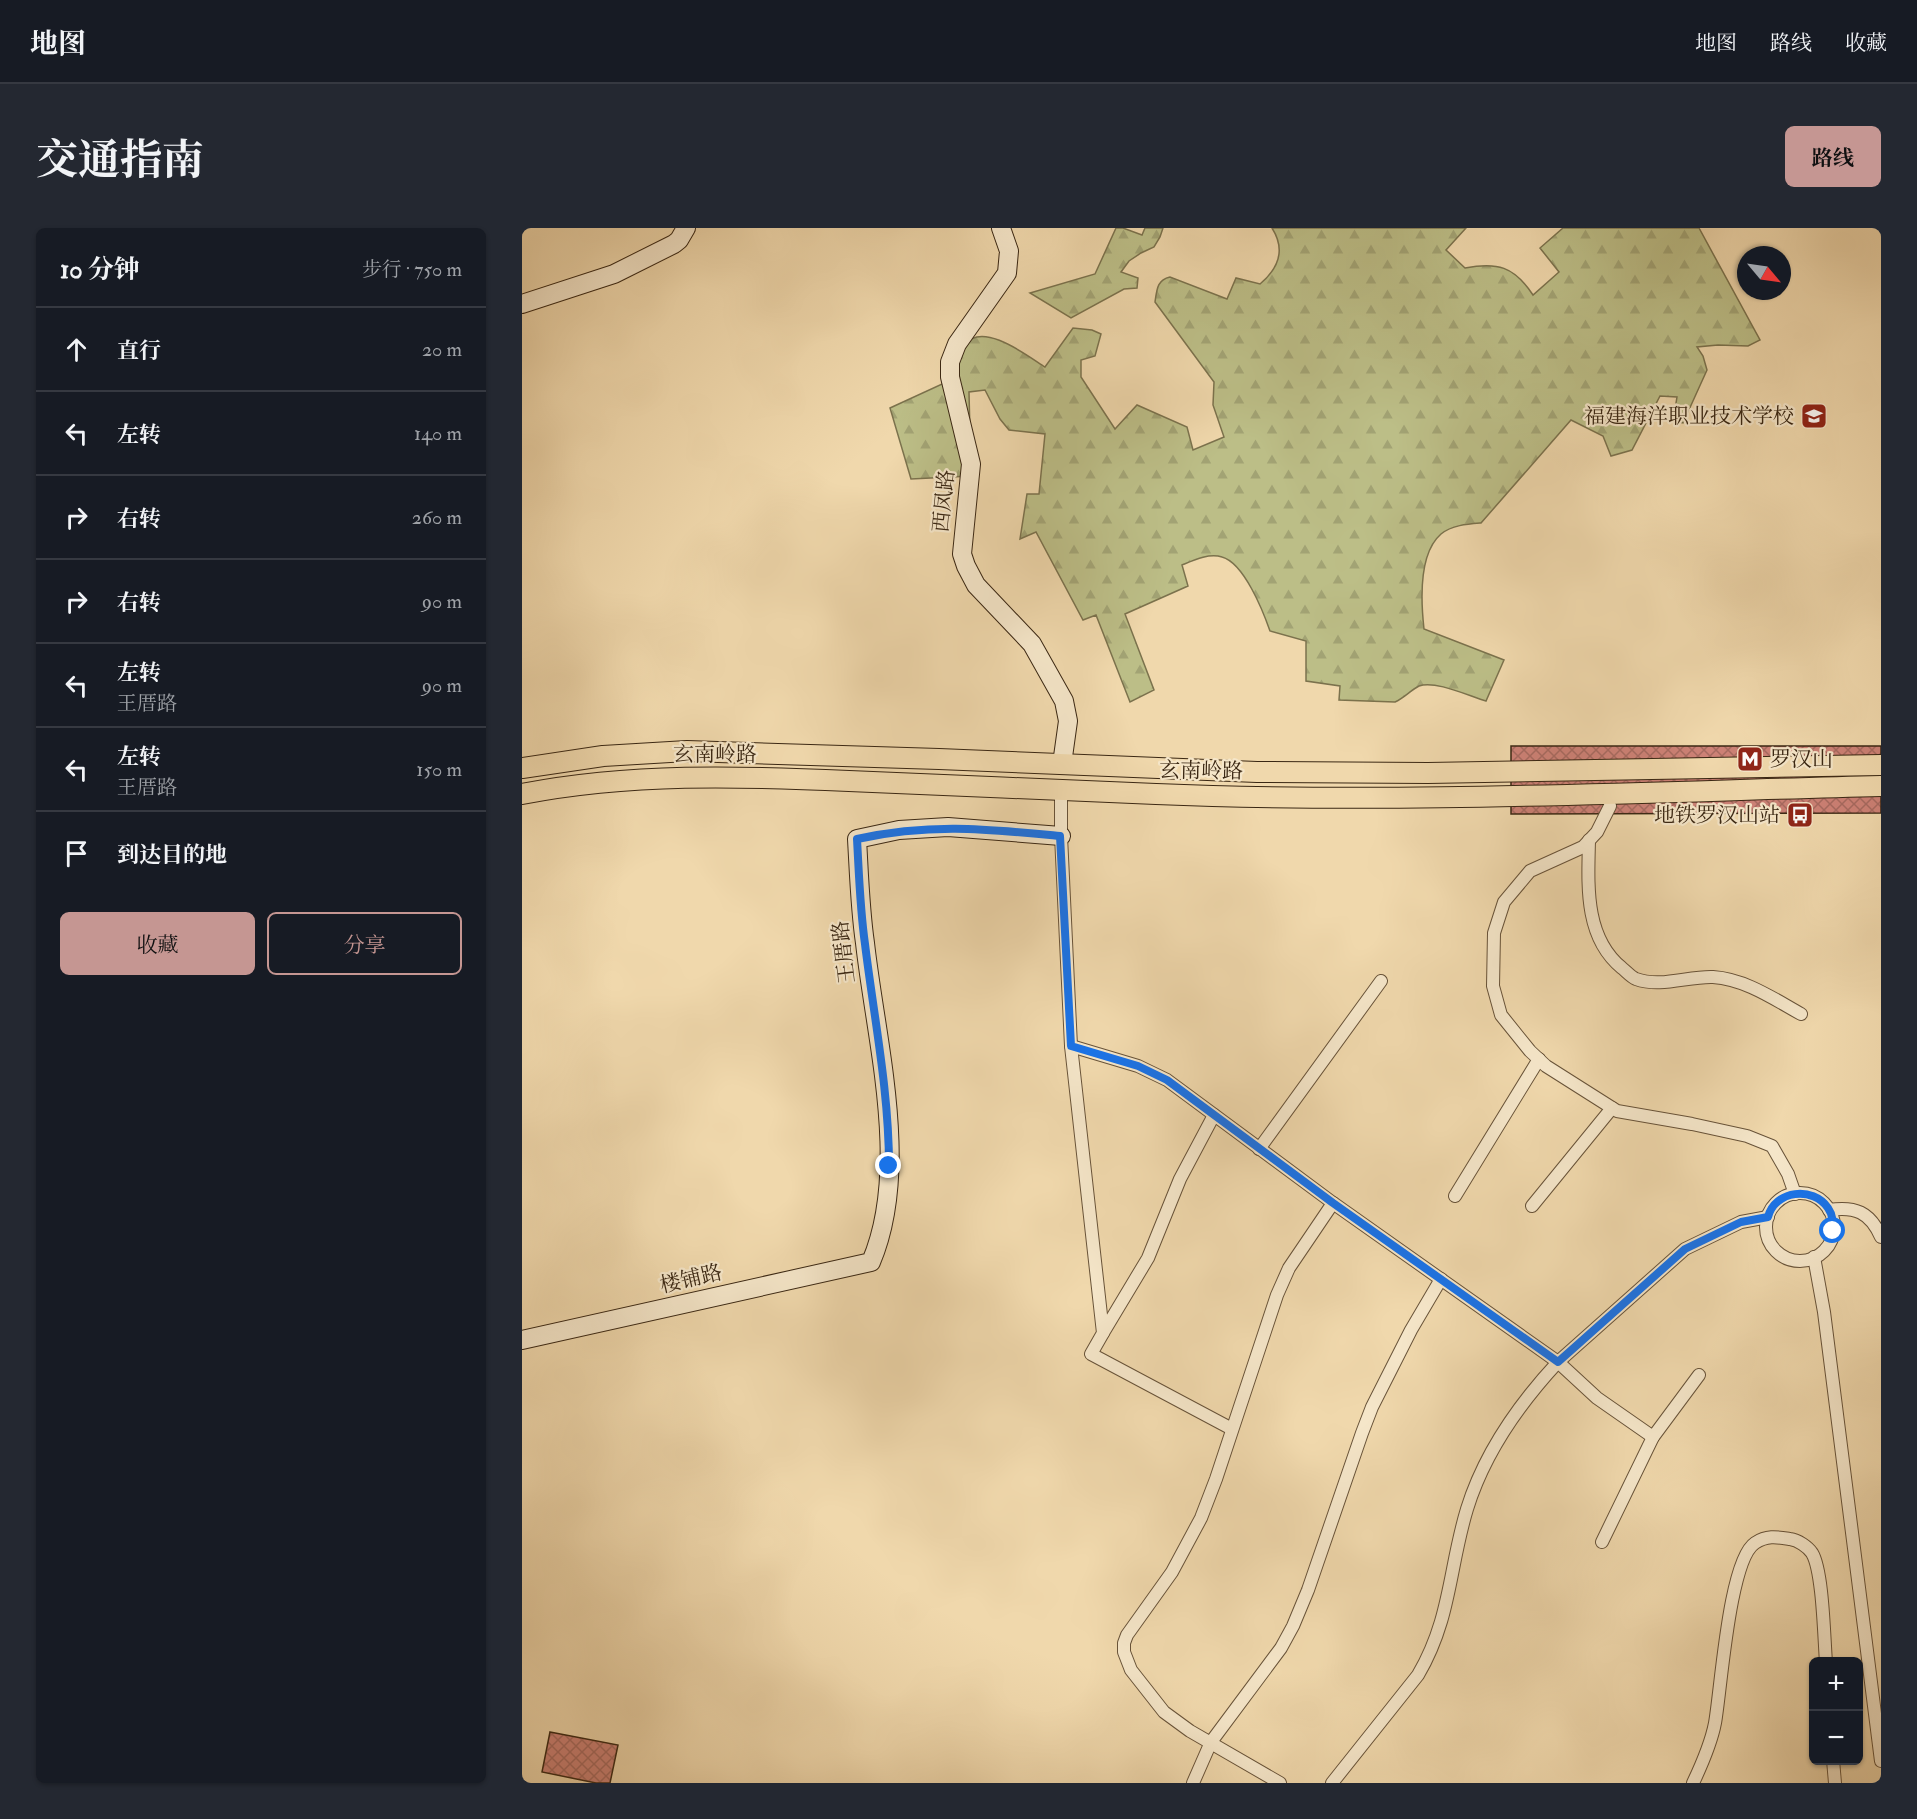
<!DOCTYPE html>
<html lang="zh">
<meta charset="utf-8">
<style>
:root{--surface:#171b24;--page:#242831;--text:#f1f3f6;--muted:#9ea1a6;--line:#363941;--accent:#c59692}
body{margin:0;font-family:"IM FELL Double Pica","Noto Serif SC",serif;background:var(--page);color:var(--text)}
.controls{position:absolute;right:18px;bottom:18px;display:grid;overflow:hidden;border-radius:9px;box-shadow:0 2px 4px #0004}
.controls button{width:54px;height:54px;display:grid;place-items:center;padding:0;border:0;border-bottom:2px solid var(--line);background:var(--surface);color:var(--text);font:30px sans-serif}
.compass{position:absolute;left:1215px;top:18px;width:54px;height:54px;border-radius:50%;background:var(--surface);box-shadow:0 2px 4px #0004;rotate:119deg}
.stop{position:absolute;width:18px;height:18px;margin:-14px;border:4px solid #1a73e8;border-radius:50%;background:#fff}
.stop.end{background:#1a73e8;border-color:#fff;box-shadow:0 2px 6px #0008}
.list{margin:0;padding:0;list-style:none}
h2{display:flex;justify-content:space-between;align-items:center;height:78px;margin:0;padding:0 24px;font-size:26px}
h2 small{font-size:20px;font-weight:400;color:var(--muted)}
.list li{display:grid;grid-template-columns:39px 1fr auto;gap:18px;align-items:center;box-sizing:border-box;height:84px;padding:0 24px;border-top:2px solid var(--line)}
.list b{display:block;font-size:22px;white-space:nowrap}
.list p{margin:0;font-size:20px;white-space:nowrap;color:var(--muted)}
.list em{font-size:20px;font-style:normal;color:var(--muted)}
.actions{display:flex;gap:12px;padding:18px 24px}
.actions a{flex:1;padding:14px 0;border:2px solid var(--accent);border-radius:9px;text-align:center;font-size:21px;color:var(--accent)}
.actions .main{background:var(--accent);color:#111}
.icon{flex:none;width:33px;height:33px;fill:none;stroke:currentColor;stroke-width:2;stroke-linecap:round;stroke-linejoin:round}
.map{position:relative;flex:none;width:1359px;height:1555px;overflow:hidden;border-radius:9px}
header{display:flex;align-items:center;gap:36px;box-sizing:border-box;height:84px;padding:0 30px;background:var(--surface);border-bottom:2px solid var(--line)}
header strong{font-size:28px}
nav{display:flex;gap:33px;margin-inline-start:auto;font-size:21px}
.intro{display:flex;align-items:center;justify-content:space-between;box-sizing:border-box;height:144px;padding:0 36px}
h1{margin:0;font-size:42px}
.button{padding:15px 27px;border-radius:9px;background:var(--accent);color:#111;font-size:21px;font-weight:700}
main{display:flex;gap:36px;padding:0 36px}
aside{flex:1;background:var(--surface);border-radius:9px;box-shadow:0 2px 4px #0004}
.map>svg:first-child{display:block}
.forest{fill:url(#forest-firs);stroke:#7b724d;stroke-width:1.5}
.building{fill:url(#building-cross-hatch);stroke:#3a2713;stroke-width:1.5}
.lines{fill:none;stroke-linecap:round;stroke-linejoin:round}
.street-casing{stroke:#685339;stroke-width:14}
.secondary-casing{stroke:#3a2713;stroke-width:20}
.primary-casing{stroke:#3a2713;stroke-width:22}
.street{stroke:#f5e6c9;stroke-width:12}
.secondary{stroke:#f5e6c9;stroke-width:18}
.primary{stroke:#f0d8ac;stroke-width:20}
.route{stroke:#1a73e8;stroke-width:8}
.labels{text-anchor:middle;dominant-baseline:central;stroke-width:4.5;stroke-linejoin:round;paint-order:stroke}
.poi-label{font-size:21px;fill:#3a2713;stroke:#f5e6c9;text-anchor:end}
.street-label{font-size:21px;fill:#3a2713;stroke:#f5e6c9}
</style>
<header>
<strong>地图</strong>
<nav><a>地图</a><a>路线</a><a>收藏</a></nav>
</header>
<div class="intro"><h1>交通指南</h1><a class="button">路线</a></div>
<main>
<aside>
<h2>10 分钟<small>步行 · 750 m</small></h2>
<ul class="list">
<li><svg class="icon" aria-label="ahead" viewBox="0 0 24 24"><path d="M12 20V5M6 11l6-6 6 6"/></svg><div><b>直行</b></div><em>20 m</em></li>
<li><svg class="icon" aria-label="left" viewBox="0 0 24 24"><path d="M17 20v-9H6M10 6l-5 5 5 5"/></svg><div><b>左转</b></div><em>140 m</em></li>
<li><svg class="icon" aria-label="right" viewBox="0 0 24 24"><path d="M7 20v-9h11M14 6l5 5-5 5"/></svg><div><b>右转</b></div><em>260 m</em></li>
<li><svg class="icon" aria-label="right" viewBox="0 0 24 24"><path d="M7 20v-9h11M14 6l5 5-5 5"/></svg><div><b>右转</b></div><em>90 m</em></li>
<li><svg class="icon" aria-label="left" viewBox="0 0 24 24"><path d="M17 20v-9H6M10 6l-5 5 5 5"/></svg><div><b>左转</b><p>王厝路</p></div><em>90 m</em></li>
<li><svg class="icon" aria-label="left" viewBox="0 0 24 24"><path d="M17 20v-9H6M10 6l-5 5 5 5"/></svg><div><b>左转</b><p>王厝路</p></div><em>150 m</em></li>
<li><svg class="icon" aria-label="arrive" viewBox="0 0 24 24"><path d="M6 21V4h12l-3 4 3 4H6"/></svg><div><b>到达目的地</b></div></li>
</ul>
<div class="actions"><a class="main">收藏</a><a>分享</a></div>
</aside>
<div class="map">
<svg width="1359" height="1555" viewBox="0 0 1359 1555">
<defs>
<pattern id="forest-firs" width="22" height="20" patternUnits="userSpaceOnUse" patternTransform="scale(1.5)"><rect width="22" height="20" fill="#bcbe87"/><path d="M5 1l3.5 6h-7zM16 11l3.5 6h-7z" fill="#a2a374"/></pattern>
<pattern id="building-cross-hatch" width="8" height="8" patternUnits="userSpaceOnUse" patternTransform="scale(1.5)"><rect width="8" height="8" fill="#cd8176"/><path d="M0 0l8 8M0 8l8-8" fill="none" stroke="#a76a60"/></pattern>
</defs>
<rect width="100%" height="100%" fill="#f0d8ac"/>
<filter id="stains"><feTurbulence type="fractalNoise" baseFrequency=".00333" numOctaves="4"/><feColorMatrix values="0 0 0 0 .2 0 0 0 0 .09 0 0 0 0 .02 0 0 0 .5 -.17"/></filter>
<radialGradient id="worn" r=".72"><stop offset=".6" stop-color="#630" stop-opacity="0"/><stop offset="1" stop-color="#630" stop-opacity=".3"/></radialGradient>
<g class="forest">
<path d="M594,0h7l19,7 3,-7h18l-3,9 -6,10 -13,6 -12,8 -8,11 17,6 -1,10 -13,1 -53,29 -41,-25 65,-19z"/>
<path d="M750,0h194l-20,22 19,18c32,-6 49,-2 68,27l26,-23 -19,-24 23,-20h136l61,112 -12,6 -30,-1 -21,2 6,9 4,14 -24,53 -10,-2 4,-24 -17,-1 -28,54 -21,6 -8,-20 -32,-16 -90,103c-13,1 -29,2 -40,11 -23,20 -20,68 -17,95l80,31 -18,41c-17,-5 -51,-21 -67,-15 -8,4 -15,12 -24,16l-56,-2 1,-14 -34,-5v-40l-36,-10c-7,-20 -26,-68 -48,-74 -13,-4 -28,3 -40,8l6,21 -63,28 29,76 -24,12 -34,-87 -13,5 -47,-88 -16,7 7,-45h12l6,-60 -36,-4 -9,-11 -15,-29 -16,2 2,84 -60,3 -21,-71 61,-28c4,-11 7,-26 14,-35 17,-25 64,12 80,22l28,-39 19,2 9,4 -6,22 -14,4v17l34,52 22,-24 50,22 6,23 31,-13 -11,-32 1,-23 -59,-80c2,-13 2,-22 15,-25l57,22 9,-21 24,6c19,-16 26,-34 12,-56z"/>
</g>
<g class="building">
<path d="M989,518h370v67l-370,1z"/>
<path d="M28,1504l68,13 -8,38h-14l-54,-11z"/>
</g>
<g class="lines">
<defs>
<g id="street">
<path d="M539,562v46l10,210 32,287 -12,21 141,75"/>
<path d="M1088,578l-13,26 -14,15 -53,24 -26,31 -10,31 -1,53 8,29 29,36 16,15 71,45 75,13 55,12 25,10 16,28 7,20"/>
<path d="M1067,612c-1,45 -5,97 33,128 4,3 9,9 14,11 25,9 52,-3 77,-2 32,2 61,22 88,37"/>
<path d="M549,818l67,20 29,14 166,123 225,159 39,36 56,39"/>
<path d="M737,921l122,-168"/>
<circle cx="1278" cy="999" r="34"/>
<path d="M933,968l84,-137"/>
<path d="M1010,978l80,-98"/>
<path d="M1307,982c26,-4 41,2 52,27"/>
<path d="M1292,1029l10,55 57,449"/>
<path d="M581,1105l45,-75 32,-79 34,-64"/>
<path d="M1080,1314l51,-105 46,-62"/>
<path d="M1311,1532l2,23"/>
<path d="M671,1555l18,-41 70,-94 12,-22 15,-36 54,-157 10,-26 39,-77 30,-51"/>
<path d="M758,1555l-90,-52 -26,-19 -33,-42 -7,-18v-9l3,-8 45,-63 29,-54 15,-39 61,-184 12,-27 44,-65"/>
<path d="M810,1555l86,-108c33,-56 31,-107 49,-166 17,-55 52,-105 91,-147l127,-113 56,-27 27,-5"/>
<path d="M1171,1555c9,-19 18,-39 22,-60 6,-33 14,-163 40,-180 12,-8 22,-6 35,-4 8,1 18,8 22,14 11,18 12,85 14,109"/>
</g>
<g id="secondary">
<path d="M479,0l8,23 -2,22 -50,71 -7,18v15l21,87 -9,90 4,12 10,19 56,59 32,57 4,20 -6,43"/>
<path d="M0,76l92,-30 60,-30 5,-4 7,-12"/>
<path d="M0,1112l349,-78c40,-94 5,-220 -6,-319 -5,-34 -6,-70 -8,-104l42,-9 49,-3 113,9"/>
</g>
<g id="primary">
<path d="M0,540l81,-12 84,-5 252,8 318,13 171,1 453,-8"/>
<path d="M0,566c108,-21 217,-18 327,-13 102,4 205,9 307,13 242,10 484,-2 725,-8"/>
</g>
</defs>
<use href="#street" class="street-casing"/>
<use href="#secondary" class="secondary-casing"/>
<use href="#primary" class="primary-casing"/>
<use href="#street" class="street"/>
<use href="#secondary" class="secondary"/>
<use href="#primary" class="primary"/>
</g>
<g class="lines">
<path class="route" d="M367,938c0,-75 -15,-148 -24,-222 -5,-35 -6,-70 -8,-105 74,-16 129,-10 203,-3l11,210 67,20 29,14 166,123 225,159 127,-113 56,-27 27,-5c7,-27 45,-31 60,-9 5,7 5,15 5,23"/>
</g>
<defs>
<symbol id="school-square" viewBox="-11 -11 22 22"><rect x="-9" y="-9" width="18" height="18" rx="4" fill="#8f2418" stroke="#f5e6c9"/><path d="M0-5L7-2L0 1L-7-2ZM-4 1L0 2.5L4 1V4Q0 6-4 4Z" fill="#fff"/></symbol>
<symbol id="metro-square" viewBox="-11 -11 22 22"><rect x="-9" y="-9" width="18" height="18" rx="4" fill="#8f2418" stroke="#f5e6c9"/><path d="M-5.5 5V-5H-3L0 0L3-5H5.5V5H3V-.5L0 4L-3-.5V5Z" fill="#fff"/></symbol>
<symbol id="bus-square" viewBox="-11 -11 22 22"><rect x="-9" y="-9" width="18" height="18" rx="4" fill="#8f2418" stroke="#f5e6c9"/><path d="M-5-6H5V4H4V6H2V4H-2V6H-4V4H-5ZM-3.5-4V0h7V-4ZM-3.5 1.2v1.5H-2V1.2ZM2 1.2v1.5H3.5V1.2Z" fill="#fff"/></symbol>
</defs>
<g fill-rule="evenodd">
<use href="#school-square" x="1277" y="173" width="30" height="30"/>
<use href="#metro-square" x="1213" y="516" width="30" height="30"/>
<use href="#bus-square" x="1263" y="572" width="30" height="30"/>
</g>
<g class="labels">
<g class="poi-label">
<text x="1272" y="188">福建海洋职业技术学校</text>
<text x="1248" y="531" text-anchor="start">罗汉山</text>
<text x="1258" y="587">地铁罗汉山站</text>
</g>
<g class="street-label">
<text transform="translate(422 273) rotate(-84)">西凤路</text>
<text x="193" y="526">玄南岭路</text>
<text transform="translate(679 543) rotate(1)">玄南岭路</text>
<text transform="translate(322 724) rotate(-97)">王厝路</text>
<text transform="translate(169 1051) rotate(-13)">楼铺路</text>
</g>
</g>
<rect width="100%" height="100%" filter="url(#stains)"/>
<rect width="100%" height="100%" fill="url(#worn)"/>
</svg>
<div class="controls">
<button>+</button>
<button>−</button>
</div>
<svg class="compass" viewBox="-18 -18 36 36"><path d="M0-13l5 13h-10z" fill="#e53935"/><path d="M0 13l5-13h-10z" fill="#9ea1a6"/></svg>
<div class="stop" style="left:1311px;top:1003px"></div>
<div class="stop end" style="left:367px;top:938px"></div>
</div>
</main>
